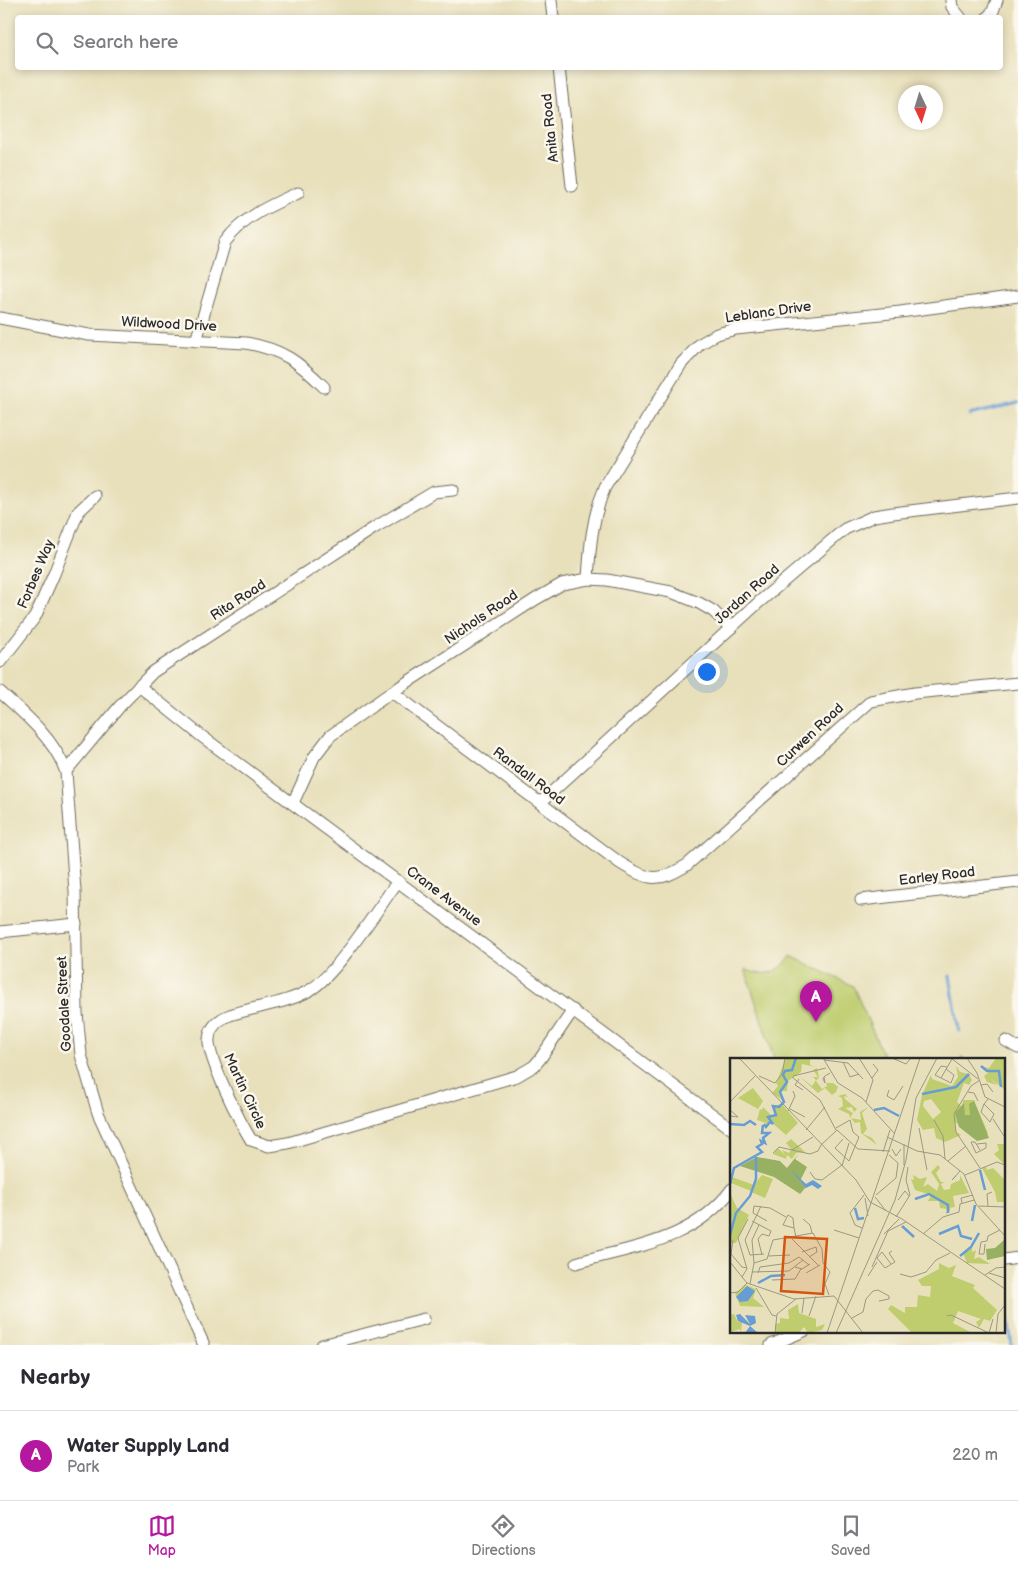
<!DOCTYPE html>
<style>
:root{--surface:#fff;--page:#f7f7f7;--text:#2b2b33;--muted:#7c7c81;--line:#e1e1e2;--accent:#b5179e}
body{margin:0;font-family:"Balsamiq Sans",sans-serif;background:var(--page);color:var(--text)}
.compass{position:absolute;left:898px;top:85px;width:45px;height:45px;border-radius:50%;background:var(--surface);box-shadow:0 2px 8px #0003;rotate:176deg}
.you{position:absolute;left:706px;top:671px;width:18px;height:18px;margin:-12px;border:4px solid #fff;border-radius:50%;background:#1a73e8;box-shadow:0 0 0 8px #1a73e833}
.badge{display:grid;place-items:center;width:32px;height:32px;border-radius:50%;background:var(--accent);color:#fff;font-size:16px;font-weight:700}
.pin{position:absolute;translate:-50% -41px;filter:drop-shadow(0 1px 2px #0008)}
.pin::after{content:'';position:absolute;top:26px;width:18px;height:15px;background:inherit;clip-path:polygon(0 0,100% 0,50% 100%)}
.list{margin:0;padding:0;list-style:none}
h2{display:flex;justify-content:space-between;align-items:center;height:65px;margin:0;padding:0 20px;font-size:21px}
h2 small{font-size:16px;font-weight:400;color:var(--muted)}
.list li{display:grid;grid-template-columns:32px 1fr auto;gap:15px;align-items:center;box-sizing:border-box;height:90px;padding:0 20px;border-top:1px solid var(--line)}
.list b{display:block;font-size:19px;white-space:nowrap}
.list p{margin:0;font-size:16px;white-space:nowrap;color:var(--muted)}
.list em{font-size:16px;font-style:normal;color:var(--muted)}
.icon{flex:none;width:28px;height:28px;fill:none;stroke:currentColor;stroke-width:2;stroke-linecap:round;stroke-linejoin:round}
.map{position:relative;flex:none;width:1018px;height:1345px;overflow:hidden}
.search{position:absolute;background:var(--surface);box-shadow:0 2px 8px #0003;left:15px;right:15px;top:15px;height:55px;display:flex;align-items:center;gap:12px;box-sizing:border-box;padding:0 18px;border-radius:5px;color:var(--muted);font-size:19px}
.sheet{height:155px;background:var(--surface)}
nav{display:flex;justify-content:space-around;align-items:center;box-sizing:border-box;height:70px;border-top:1px solid var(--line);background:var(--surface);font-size:14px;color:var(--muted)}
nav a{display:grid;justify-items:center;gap:2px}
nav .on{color:var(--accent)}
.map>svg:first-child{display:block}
.green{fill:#bfcd6f;stroke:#757c4d}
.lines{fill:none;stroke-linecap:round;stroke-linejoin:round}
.stream{stroke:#679dd4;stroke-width:3}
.street-casing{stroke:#6d6a5d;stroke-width:13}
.street{stroke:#fff;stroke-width:11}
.labels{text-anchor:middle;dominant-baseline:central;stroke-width:5;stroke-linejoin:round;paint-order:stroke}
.street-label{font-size:14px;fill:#2b2b2b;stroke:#fbf7ec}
.inset-river{fill:none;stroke:#679dd4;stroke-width:2.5}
.inset-road{fill:none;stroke:#9c9881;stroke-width:1}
.view{fill:#d5540f;fill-opacity:0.15;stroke:#d5540f;stroke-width:2.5}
.inset-edge{fill:none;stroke:#2b2b2b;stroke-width:2.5}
</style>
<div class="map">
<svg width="1018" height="1345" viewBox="0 0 1018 1345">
<rect width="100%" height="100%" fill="#fbf7ec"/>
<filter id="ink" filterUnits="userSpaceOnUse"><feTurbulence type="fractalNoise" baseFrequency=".02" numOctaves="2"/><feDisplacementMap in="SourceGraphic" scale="10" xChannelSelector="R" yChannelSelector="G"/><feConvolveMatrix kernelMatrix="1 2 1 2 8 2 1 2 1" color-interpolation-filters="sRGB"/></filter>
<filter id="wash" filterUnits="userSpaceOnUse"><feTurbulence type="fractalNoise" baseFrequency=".0096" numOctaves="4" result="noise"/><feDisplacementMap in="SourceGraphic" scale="20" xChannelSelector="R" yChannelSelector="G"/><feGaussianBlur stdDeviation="1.12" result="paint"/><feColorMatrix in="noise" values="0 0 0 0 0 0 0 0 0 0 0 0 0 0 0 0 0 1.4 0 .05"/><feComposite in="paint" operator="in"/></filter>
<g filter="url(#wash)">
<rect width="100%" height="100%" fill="#e8e0bb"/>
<path class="green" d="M791,956l62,30 32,73h-111l-29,-90c18,9 35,4 46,-13z"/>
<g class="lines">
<g class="stream">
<path d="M969,415l49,-12"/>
<path d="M950,976l9,55"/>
<path d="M962,1058v1"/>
<path d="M1004,1292l8,53"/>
</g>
</g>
</g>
<g filter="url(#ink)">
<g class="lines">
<defs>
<g id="street">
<path d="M551,0l2,18"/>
<path d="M951,0l1,7 9,11"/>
<path d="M987,18l6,-7 4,-11"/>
<path d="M559,68l13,118"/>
<path d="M0,318l89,17 157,8c36,6 53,19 78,44"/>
<path d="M196,341l29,-99c18,-25 46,-37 73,-49"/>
<path d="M588,579c2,-32 4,-62 17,-92l76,-123 19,-20 17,-10 19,-5 164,-17 118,-16"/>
<path d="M0,662l35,-45 19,-43 24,-62 17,-16"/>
<path d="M139,686l61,49 532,394"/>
<path d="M0,692c25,22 55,48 66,80l9,119 2,122 4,42 17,58 106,232"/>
<path d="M392,692l228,171c29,18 38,20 67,2l184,-164 44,-8 103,-10"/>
<path d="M66,771l54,-65 33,-34 221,-144 60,-36 19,-2"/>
<path d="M293,803l21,-46 16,-21 59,-42 147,-95 26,-15 26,-5 19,1 64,12 28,11 14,8 18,17"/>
<path d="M540,803l218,-200 87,-74 29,-13 19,-3 125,-15"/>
<path d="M398,881c-19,26 -63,95 -88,109 -24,14 -53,16 -80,25 -11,4 -20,12 -21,24 -2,18 31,83 42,101l18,6 19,-3 229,-67 17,-10 6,-7 33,-49"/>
<path d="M861,900l157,-18"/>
<path d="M0,932l76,-8"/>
<path d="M1006,1041l12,7"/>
<path d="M1004,1260l14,-2"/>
<path d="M576,1263c59,-17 117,-22 156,-74"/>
<path d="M322,1345l102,-26"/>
<path d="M771,1345l33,-14"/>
</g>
</defs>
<use href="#street" class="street-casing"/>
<use href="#street" class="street"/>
</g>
</g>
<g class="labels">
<g class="street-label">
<text transform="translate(550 128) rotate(-96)">Anita Road</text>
<text transform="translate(768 312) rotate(-8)">Leblanc Drive</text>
<text transform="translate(169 324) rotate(3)">Wildwood Drive</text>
<text transform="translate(36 574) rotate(-67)">Forbes Way</text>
<text transform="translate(747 594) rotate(-42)">Jordan Road</text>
<text transform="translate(238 600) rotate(-33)">Rita Road</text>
<text transform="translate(481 617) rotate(-34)">Nichols Road</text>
<text transform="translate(810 735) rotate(-43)">Curwen Road</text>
<text transform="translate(529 776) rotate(37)">Randall Road</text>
<text transform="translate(937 876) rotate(-7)">Earley Road</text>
<text transform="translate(444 896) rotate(37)">Crane Avenue</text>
<text transform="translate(64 1004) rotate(-93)">Goodale Street</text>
<text transform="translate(245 1091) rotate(65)">Martin Circle</text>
</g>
</g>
<g transform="translate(730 1058)">
<rect width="275" height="275" fill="#e8e0bb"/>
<path d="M56,0h24v7l5,2 -13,-3 -1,8 -13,9 -1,10h-7l4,10 -12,-8 6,-7 -2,-3zM266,0h9v32l-15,-12 7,7 -10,-3 -3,-6 5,-4 -9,-6 9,2zM226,8l4,6 9,2 3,6 -3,5 -5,-2 -7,19 5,5 1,-7h11l14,33 -8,7 -25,-18 1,10 5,3 -16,7 -9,-4 -2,-10 -11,2 -6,-10 5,-25 9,-20 1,4 20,7 6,-9zM201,41l10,13 -8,7 -10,-13 1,-5zM87,10l2,9 -3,4 6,8 5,-3 -1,-3h7l5,4 -2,5 -4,3 -7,-7 -7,5 -19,-17 13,10 4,-6 -3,-3h5l-5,-7zM23,30l10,13 -5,8 -20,-11zM115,36l3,3 -4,-1 1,3 12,10 -3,3 -2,-5 -7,1 8,5 -3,5 -1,-4 -11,-5 5,-3 -1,-8 -4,-2zM52,46l16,19 -12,12 -15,-13 -5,5v-4l-9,-3 3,-11 2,1 1,-3 9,9h4l-3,-10zM138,49l-6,6 5,16 -4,5 9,4 5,7 -16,-12 -1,-11 -5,1 -4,-5 10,2 -1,-8zM61,81l14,13 -9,1 -4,6 -5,-4 -1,4 -13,-5 5,-6 7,7 -3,-5 7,3 2,-4 -5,-6zM267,86h7l1,21 -11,-11 5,-4zM208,107l2,3 -4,5 5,9h4l-4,2 3,6 6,-1 1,-5 9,-4v-5l9,18 -16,3 2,11 -6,1 2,1 -5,6 1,-6 -7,-1 -1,-7h-11l3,-6 -16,-5 -4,-11 3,1 -1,-5 7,4 7,-2 -4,10 5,-3 9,7 2,-7 -8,-12zM256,109l1,3 6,-2 12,12v27l-1,-5h-7l-2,-10 -13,-24zM32,117l11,4 -8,19 -14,-6 2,-5 -2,4 -20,-8 1,-6 22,8zM0,135l7,15 12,7 -13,28h-6zM242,187v7l4,-2 -2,9 5,-2 11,7 -23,-1 -4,-10zM209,205l10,5 7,-3 -4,11 23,9 -2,3 24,22 -7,11 -6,-2 -5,9 -3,-6 5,-3 -23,-8 -5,12 19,10h-60l-24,-24 3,-4 14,8v-6h12l1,-12 12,2 1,-11h-9l-4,-6 21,-11zM16,227l10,4 -3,9 11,9 -24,-1 -5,-13zM68,246l1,9 17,6v8l9,-3 -3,6 -14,3 -4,-6 -5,6h-24v-9l5,-1v-5l9,1 -1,-9zM4,256l4,8h4l-1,11 -1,-4 -10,3v-17z" fill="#bfcd6f" fill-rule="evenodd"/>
<path d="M244,43l15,37 -12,3 -18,-14 -4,-14 9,-10 1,12h5l-1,-11zM69,95l-4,6 12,8 -7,14 7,5 -7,8 -26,-17 -34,-11 17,-9 23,4 7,7zM274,182l1,16 -18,4 -1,-11 9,-1z" fill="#97b062"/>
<path d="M61,112l15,14 7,-4 9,6 -4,3 -6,-4 -6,3zM17,228l8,5 -7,10 -8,1 -4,-5zM10,256l10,10 -5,-9 10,1 1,7 -6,3 8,7h-13l5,-7 -12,-5 -2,-6z" fill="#679dd4"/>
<path class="inset-river" d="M251,8l6,5h12l2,16M192,36l34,-7 13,-13M144,52l10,-2 15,8M0,66l14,1 6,-4 6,4M34,66l2,3 4,-5 3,2 -5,-7 8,-2 -3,-9 6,1 5,-5 -4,-10 7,-10 -4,-7 2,-4 7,-1 4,-12M250,112l5,20M0,126l4,-16 28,-16 -5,-5 5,-3 -1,-3 4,2 -2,-5 6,-5h-7l1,-8M185,141l14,-5 19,11v8M125,150l3,11 6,-1M242,163l3,-16M172,168l12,11M209,176l19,-8 3,10 11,3M0,177l6,-22 14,-17 6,-17v-22M230,198l11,-9 8,-14M28,225l13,-7 14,-1"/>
<path class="inset-road" d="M9,0l117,122 14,22 32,17 103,70M93,0l15,25 24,15 33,36M129,0l14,22 -7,22M162,0l14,6 5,-6M221,0l27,21M237,0l10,15 8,24 20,10M94,2l24,3 15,16M113,4l7,15 9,-3M216,11l8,6 -3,8 -16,-8 6,-9 6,1M29,18l16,7 7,-9 3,-16M63,18l33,-8M62,19l28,23 16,30M94,19l1,6 -2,-4 1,-2 1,-1 5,-3M142,20l6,-8 -5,-6M211,20l11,-19M69,21l-4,6 8,5M250,22l-9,6 -17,28 2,18 24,36M251,27l6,-1 6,8M159,32l-2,6 7,4 9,-14M238,34l6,1 4,8M0,44l25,-26M254,46l-3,8 9,10 4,-8 -10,-10 4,-5M60,51l15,8M0,52l8,7 -8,-1M58,53l7,-15 -2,-5M263,61l11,17M204,62l9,16 2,23M106,70l14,-8 3,12 6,5 -10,24 -14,-13 8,-9M189,70l8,42M76,72l19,-23M157,79l30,14 23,4 24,19 12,30 29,32M174,86v21M247,86l9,-1v5l-10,5 -5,-11h4l5,8M91,87l16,-15 21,19 32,2M162,91l4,7 5,-7M62,92l21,-13M153,94l7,-22M43,95l6,-6 31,7 8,-3 3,-6M218,103l18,-15M112,108l7,-23M80,114l5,7 7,1 20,-15M235,117l32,-13 8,3M226,118l-4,4 8,-9M146,137l20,-17 2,-15 -9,-8M145,139l11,14M135,140l3,18M168,142l7,-9 4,5M232,145l-1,-5 12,-3M31,148l-16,34 5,15 14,-1M249,148l26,1M258,148l-1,-12 5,-2M166,159l14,-22 -4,-15 2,-13M73,161l7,6 2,8M22,163l19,10 -2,5 -7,-2 -4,5 4,16M37,163l-14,-8 1,-7 16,2 16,9M64,170l-1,-10 -5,-3 -5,10 11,3 2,9M132,170l-7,-3 -5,-12 14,-18M104,172l25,8M154,176l15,-15M193,176l20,-17 16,-5 1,-8 14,-4M62,181l27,27M3,182l-2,14 11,13 5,1M255,186l-1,10h-5l2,-12 6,-1 1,-5 12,-6M72,194l14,-5 1,5 -8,5M152,194l-5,6 8,10 10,-6 -6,-9 3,-2M152,194l9,12M38,198l22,-1M0,204l17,21M24,205l-2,-23 7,-15M65,209l7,2 8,-5M142,209l16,-36 18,-9M22,214l37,-1 14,-11M28,215l2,-6 29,-4 10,-6 10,8M76,215l14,-8M259,215l16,5M170,216l11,3 15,-5 10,-12 14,-7M255,217l11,-7 9,-1M138,218l9,-14M12,219l5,-8 -9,-31 10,-19M42,222l23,-1 6,-10M20,226l4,-21 13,-4 6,-19 40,-7 9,16 1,14 7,9 -5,12 4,11M26,230l16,27 4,1M0,235l8,-1 9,-9 47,16 40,-3 29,37M72,255l2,-15M79,258l7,-20M217,258l4,-1 38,18 4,-14M122,260l11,-6 3,-13 7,-8 5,-1 11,6v3l-10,2M45,275l2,-19 19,-15M97,275l93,-275M106,275l59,-133 11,-40 10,-62 21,-40M266,275l2,-19 7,-9"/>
<path class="view" d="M55,179l42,2 -4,55 -42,-3z"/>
<rect width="275" height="275" class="inset-edge"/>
</g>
</svg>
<svg class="compass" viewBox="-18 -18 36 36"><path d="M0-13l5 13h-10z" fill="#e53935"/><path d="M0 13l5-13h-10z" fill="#7c7c81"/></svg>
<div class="you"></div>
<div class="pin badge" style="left:816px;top:1022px">A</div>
<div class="search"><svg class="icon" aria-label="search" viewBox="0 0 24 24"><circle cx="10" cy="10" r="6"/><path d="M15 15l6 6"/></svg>Search here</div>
</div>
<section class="sheet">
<h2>Nearby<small></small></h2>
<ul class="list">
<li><span class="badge">A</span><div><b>Water Supply Land</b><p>Park</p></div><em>220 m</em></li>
</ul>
</section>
<nav>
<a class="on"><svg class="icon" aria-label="map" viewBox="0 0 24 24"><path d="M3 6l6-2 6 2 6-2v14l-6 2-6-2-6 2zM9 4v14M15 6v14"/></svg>Map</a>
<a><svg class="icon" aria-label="directions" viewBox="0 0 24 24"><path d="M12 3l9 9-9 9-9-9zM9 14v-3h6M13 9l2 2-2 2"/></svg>Directions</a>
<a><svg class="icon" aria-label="saved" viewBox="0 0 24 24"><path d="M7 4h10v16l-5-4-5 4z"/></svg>Saved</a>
</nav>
